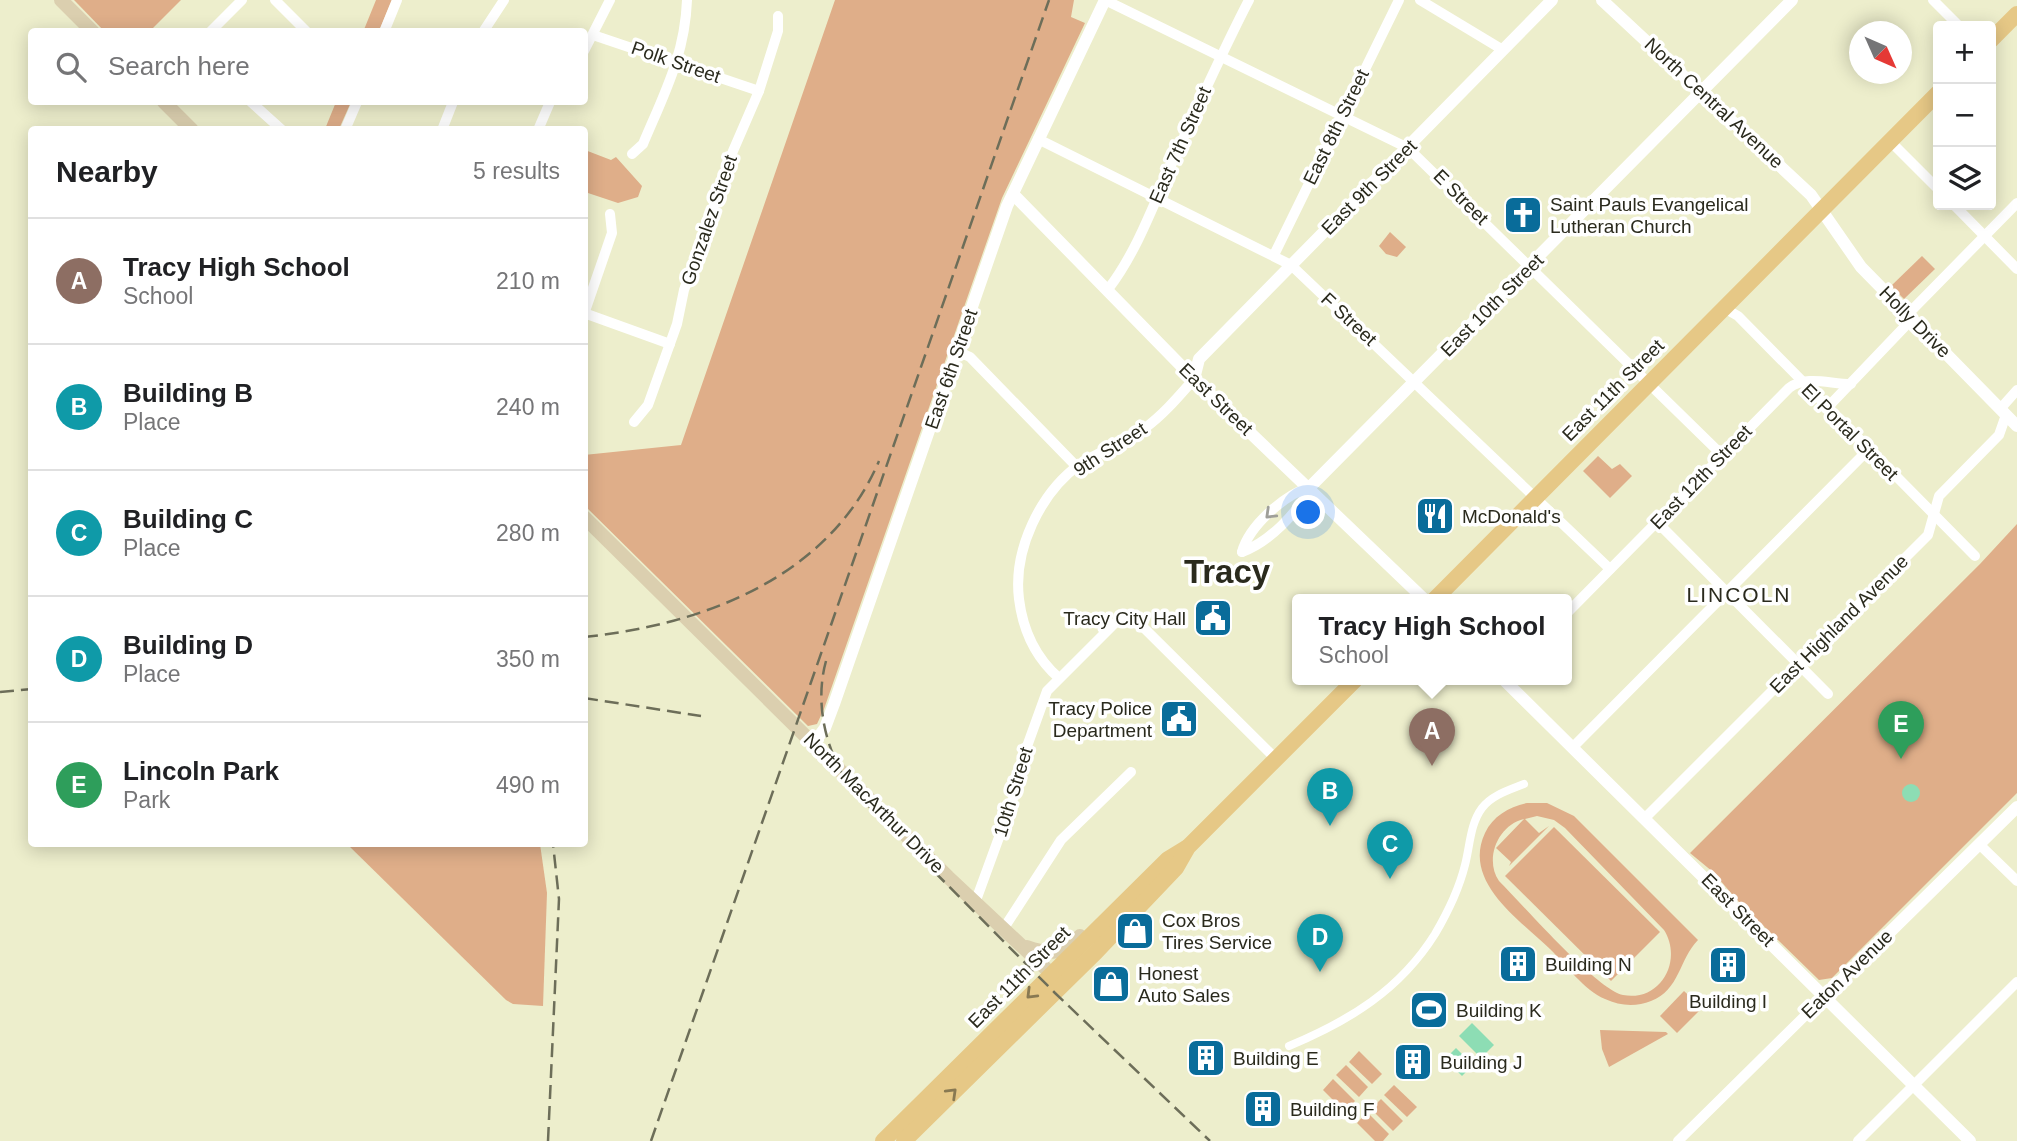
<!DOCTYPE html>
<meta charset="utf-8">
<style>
:root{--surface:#fff;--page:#f2f2f2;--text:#202124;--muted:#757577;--line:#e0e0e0;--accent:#096c9a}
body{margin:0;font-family:Arial,sans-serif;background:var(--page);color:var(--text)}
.controls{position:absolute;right:21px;top:21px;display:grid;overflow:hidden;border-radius:7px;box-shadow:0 4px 18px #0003}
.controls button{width:63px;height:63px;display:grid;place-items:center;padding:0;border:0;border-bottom:2px solid var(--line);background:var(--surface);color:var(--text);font:35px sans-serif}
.compass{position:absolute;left:1849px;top:21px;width:63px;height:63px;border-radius:50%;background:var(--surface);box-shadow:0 4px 18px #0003;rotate:135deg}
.you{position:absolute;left:1309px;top:513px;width:24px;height:24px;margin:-18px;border:5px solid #fff;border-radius:50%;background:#1a73e8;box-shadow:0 0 0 10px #1a73e833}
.badge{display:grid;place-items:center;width:46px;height:46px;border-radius:50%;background:var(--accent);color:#fff;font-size:23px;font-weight:700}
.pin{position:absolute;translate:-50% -58px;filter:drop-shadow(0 2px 4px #0008)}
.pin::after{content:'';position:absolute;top:37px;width:24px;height:21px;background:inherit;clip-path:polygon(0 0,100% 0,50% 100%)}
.popup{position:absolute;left:1292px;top:594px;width:280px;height:91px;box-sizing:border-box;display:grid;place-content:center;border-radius:7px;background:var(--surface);filter:drop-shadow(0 2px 5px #0005);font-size:23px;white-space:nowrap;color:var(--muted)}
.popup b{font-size:26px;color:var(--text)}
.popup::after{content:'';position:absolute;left:50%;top:100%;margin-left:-14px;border:14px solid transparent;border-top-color:var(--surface)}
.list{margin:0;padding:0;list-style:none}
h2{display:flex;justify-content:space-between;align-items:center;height:91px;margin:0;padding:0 28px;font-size:30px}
h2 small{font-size:23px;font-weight:400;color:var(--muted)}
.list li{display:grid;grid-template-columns:46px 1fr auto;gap:21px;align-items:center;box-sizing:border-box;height:126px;padding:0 28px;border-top:2px solid var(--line)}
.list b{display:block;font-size:26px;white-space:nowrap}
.list p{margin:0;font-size:23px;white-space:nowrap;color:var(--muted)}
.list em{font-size:23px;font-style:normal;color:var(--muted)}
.icon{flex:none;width:38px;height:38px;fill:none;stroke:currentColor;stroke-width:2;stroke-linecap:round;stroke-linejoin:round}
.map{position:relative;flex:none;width:2017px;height:1141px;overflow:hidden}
.search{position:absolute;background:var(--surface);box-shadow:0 4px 18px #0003;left:28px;top:28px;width:560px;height:77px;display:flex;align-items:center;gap:18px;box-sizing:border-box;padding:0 24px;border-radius:7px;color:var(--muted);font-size:26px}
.panel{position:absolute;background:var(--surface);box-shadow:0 4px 18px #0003;left:28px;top:126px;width:560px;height:721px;border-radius:7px}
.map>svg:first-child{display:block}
.green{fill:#dfae89;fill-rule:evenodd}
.water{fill:#8dddb4}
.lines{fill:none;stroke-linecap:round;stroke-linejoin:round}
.pedestrian{stroke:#fff;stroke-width:8}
.minor{stroke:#fff;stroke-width:10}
.tertiary{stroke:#fff;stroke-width:12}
.secondary{stroke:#dbcfaf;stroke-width:14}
.primary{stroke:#e6c886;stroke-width:16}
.rail{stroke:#6d6e59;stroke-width:2.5;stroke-dasharray:14 7;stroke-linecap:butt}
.oneway{stroke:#9f9f99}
.oneway2{stroke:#887952}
.labels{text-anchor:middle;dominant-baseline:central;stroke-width:7;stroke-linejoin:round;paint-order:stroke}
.street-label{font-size:19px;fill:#2a2a1d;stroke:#fff}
.poi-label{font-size:19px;fill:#2a2a1d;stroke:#fff;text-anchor:start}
.neighbourhood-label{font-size:21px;letter-spacing:2px;fill:#2a2a1d;stroke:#fff}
.town-label{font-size:33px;font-weight:bold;fill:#2a2a1d;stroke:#fff}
</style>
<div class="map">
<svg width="2017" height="1141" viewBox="0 0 2017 1141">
<rect width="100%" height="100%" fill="#edeecc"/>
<g class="green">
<path d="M74,0h107l-31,31 -45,1z"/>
<path d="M376,0h16l-13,31 -16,1z"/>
<path d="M835,0h239l-3,17 14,6 -83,175 -178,511 -7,15 -9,2 -223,-220 -1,-51 97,-10z"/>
<path d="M336,102h15l-12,27h-22h8z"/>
<path d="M585,150l26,10 5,-3 26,29 -4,11 -20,6 -33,-11z"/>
<path d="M1390,232l16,15 -9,10 -11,-3 -7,-8z"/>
<path d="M1922,256l13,13 -31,30 -13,-13z"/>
<path d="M1598,456l14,13 8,-5 12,12 -22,22 -27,-27z"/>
<path d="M2017,524v269l-185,185 -13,2 -82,-80 -24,-28 -23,-19 290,-289z"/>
<path d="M1527,803h20l27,13 124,124c-19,19 -18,50 -47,61 -15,6 -31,5 -46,-2 -21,-9 -39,-34 -55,-50 -30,-29 -88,-67 -65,-116 8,-17 24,-26 42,-30zM1537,816l17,4 11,8 99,102c19,30 -3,72 -41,65 -26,-5 -101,-91 -124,-114 -15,-22 -1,-56 25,-62l-28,29 15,14 -2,4 40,-40 -10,7 -14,-14z"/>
<path d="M1554,827l106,105 -49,49 -106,-105z"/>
<path d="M347,844h193l7,49 -4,113 -30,-2 -7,-4z"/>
<path d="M1684,991l18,17 -25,25 -17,-17z"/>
<path d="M1600,1030l66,2 2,2 -59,33 -7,-18z"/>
<path d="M1359,1051l23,23 -10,10 -23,-22z"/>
<path d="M1346,1065l22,22 -9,10 -23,-22z"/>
<path d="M1333,1079l22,22 -10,11 -22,-22z"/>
<path d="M1394,1085l23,22 -10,10 -23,-22z"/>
<path d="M1381,1099l22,22 -10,10 -22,-22z"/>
<path d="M1367,1112l22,22 -6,7h-8l-18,-18z"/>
</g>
<g class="water">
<circle cx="1911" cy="793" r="9"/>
<path d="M1472,1023l22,22 -13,13 -22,-22z"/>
<path d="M1456,1048l17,17 -11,11 -17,-17z"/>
</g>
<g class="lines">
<path class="pedestrian" d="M1289,1046c60,-25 111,-56 146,-112 13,-22 24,-45 30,-69 5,-19 5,-41 17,-57 10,-13 27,-18 42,-24"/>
<g class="minor">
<path d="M275,0l32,32"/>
<path d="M1105,0l303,148 314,307"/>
<path d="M1420,0l83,50"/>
<path d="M1933,0l26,26"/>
<path d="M210,32l32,-32"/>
<path d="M384,32l13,-32"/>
<path d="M483,32l21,-32"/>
<path d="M593,35l166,56"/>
<path d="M584,51l26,-51"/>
<path d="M251,102l31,28"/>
<path d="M345,130l12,-28"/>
<path d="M442,130l11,-28"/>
<path d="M538,130l12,-28"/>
<path d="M1038,139l253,126 319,304"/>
<path d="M1890,141l48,48"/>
<path d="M632,154l11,-10c21,-50 42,-89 44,-144"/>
<path d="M1954,205l63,64"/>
<path d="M1274,255l125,-255"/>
<path d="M1109,288c26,-34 43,-79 60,-118 26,-58 51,-114 80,-170"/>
<path d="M1724,308l14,8 237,240"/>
<path d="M584,313l86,31"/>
<path d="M584,314l28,-81 -2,-19"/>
<path d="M957,351l13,6 107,110"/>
<path d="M1826,409l86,-90 -1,-8 106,-108"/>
<path d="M634,422l14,-17 29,-81 7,-34 49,-139 26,-60 19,-60v-15"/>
<path d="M1657,522l171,172"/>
<path d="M1242,552c7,-26 42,-57 68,-65"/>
<path d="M1242,552c27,-10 56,-39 68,-65"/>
<path d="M1567,613l222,-225c18,-13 40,-4 62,-4"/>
<path d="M1059,678c-24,-21 -36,-47 -40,-79 -6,-49 21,-106 61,-135 21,-14 46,-21 65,-36 19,-14 34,-32 49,-49"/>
<path d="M1573,747l295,-297"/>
<path d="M1645,818l283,-283 11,-39 60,-61 7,-20 -5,-7 16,-18"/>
<path d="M1980,845l37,36"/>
<path d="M975,903l38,-104 8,-36 26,-72 68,-68 10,-3 16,5 135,134"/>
<path d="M1004,928l57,-88 70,-68"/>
<path d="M1678,1141l147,-145"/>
<path d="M1858,1141l159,-159"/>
</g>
<g class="tertiary">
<path d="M1602,0l209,195 50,72 156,159"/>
<path d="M1013,194l181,185 231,221"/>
<path d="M1194,379l5,-20 353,-359"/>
<path d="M1310,487l482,-487"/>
<path d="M1504,680l466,461"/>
<path d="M814,743l11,-15 9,-24 173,-498 98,-206"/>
<path d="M1825,996l192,-189"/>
</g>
<g class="secondary">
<path d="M61,0l32,32"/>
<path d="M164,102l28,28"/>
<path d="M584,517l364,360 111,104"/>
<path d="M1027,947c23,8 36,7 53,-11"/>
</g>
<g class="primary">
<path d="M1991,40l26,-26"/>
<path d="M1434,600l504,-507"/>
<path d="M883,1141l285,-282 18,-11"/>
<path d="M904,1141l192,-189 80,-84 12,-21 167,-167"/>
</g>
<g class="rail">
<path d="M584,637c118,-12 245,-59 295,-176"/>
<path d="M826,661c-12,43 0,93 27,129l202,203 155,148"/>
<path d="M0,692l32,-3"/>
<path d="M584,698l117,18"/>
<path d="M548,1141l11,-242 -6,-55"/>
<path d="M651,1141l398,-1141"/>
</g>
</g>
<defs><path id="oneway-chevron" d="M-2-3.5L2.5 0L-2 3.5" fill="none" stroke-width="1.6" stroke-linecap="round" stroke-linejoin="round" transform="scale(1.75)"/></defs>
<use class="oneway" href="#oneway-chevron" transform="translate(1270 514) rotate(136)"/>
<g class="oneway2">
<use href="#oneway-chevron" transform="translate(1031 994) rotate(135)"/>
<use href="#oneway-chevron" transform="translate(952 1093) rotate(-44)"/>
</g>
<defs>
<symbol id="church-square" viewBox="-11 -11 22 22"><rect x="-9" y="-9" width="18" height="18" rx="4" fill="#096c9a" stroke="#fff"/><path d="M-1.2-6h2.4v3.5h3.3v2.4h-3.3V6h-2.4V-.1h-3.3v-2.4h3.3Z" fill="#fff"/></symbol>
<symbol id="restaurant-square" viewBox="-11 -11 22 22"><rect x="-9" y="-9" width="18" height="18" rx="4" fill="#096c9a" stroke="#fff"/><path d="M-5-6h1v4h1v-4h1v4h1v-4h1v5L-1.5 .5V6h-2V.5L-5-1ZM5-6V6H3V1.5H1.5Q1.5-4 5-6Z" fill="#fff"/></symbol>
<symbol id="civic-square" viewBox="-11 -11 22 22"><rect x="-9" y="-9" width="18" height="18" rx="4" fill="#096c9a" stroke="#fff"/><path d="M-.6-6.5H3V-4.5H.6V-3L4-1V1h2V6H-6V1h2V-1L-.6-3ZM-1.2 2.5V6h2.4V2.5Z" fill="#fff"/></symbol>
<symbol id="shop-square" viewBox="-11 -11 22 22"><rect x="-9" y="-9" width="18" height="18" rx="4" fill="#096c9a" stroke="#fff"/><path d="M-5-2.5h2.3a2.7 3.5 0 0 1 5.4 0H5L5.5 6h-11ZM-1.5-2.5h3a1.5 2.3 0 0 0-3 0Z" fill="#fff"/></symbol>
<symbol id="building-square" viewBox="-11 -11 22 22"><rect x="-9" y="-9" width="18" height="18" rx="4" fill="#096c9a" stroke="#fff"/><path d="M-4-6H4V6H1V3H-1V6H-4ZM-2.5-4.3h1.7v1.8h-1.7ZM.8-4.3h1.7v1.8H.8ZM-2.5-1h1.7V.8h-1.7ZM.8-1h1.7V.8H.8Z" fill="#fff"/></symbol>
<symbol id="stadium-square" viewBox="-11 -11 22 22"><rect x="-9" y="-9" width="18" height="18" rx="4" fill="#096c9a" stroke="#fff"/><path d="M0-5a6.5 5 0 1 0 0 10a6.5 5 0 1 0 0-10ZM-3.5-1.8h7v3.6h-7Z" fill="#fff"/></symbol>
</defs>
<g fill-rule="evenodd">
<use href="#church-square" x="1501" y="193" width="44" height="44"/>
<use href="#restaurant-square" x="1413" y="494" width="44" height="44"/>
<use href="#civic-square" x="1191" y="596" width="44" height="44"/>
<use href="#civic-square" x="1157" y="697" width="44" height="44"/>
<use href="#shop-square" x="1113" y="909" width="44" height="44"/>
<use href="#building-square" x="1496" y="942" width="44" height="44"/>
<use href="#building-square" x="1706" y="943" width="44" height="44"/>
<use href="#shop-square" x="1089" y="962" width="44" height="44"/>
<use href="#stadium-square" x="1407" y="988" width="44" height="44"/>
<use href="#building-square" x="1184" y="1036" width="44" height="44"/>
<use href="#building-square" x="1391" y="1040" width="44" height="44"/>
<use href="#building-square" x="1241" y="1087" width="44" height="44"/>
</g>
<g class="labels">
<g class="street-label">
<text transform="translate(676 62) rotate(19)">Polk Street</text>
<text transform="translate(1714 103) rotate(43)">North Central Avenue</text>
<text transform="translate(1336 127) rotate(-64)">East 8th Street</text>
<text transform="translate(1180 145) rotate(-66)">East 7th Street</text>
<text transform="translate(1369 187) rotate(-45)">East 9th Street</text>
<text transform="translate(1461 197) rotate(45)">E Street</text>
<text transform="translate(709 220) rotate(-71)">Gonzalez Street</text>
<text transform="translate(1492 305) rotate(-45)">East 10th Street</text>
<text transform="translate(1349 319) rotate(43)">F Street</text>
<text transform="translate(1915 322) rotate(45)">Holly Drive</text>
<text transform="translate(951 369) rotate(-71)">East 6th Street</text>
<text transform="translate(1613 390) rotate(-45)">East 11th Street</text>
<text transform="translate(1216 399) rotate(44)">East Street</text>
<text transform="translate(1850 432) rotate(45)">El Portal Street</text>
<text transform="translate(1110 449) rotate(-33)">9th Street</text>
<text transform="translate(1701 477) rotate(-46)">East 12th Street</text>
<text transform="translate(1839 624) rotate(-45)">East Highland Avenue</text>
<text transform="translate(1013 792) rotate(-73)">10th Street</text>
<text transform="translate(874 803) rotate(45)">North MacArthur Drive</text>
<text transform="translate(1738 910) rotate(45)">East Street</text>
<text transform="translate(1847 974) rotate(-44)">Eaton Avenue</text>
<text transform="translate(1019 977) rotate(-45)">East 11th Street</text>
</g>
<g class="poi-label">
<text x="1550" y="204">Saint Pauls Evangelical<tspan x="1550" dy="22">Lutheran Church</tspan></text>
<text x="1462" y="516">McDonald's</text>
<text x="1186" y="618" text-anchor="end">Tracy City Hall</text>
<text x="1152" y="708" text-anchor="end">Tracy Police<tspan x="1152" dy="22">Department</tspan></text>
<text x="1162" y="920">Cox Bros<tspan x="1162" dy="22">Tires Service</tspan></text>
<text x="1545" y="964">Building N</text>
<text x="1138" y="973">Honest<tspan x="1138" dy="22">Auto Sales</tspan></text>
<text x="1728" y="1001" text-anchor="middle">Building I</text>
<text x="1456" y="1010">Building K</text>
<text x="1233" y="1058">Building E</text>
<text x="1440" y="1062">Building J</text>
<text x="1290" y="1109">Building F</text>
</g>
<g class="neighbourhood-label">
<text x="1739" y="594">LINCOLN</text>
</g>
<g class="town-label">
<text x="1227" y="571">Tracy</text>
</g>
</g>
</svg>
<div class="controls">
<button>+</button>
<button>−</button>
<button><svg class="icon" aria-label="layers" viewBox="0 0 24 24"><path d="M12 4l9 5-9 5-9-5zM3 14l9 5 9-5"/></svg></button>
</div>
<svg class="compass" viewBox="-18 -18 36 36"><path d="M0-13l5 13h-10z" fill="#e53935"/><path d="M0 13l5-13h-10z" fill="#757577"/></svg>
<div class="you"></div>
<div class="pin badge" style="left:1432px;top:766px;background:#8d6e63">A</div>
<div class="popup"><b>Tracy High School</b>School</div>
<div class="pin badge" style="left:1330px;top:826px;background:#0f9aa8">B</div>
<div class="pin badge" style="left:1390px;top:879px;background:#0f9aa8">C</div>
<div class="pin badge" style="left:1320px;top:972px;background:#0f9aa8">D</div>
<div class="pin badge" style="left:1901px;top:759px;background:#2e9e5b">E</div>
<div class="search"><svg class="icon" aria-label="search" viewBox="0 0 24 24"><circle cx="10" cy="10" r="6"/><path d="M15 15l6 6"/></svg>Search here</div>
<section class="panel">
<h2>Nearby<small>5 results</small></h2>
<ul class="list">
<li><span class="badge" style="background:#8d6e63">A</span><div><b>Tracy High School</b><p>School</p></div><em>210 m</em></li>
<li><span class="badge" style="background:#0f9aa8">B</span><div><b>Building B</b><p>Place</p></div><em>240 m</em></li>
<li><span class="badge" style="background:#0f9aa8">C</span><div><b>Building C</b><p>Place</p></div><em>280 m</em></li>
<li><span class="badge" style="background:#0f9aa8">D</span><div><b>Building D</b><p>Place</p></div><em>350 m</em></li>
<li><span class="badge" style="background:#2e9e5b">E</span><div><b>Lincoln Park</b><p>Park</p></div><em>490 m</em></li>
</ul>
</section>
</div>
